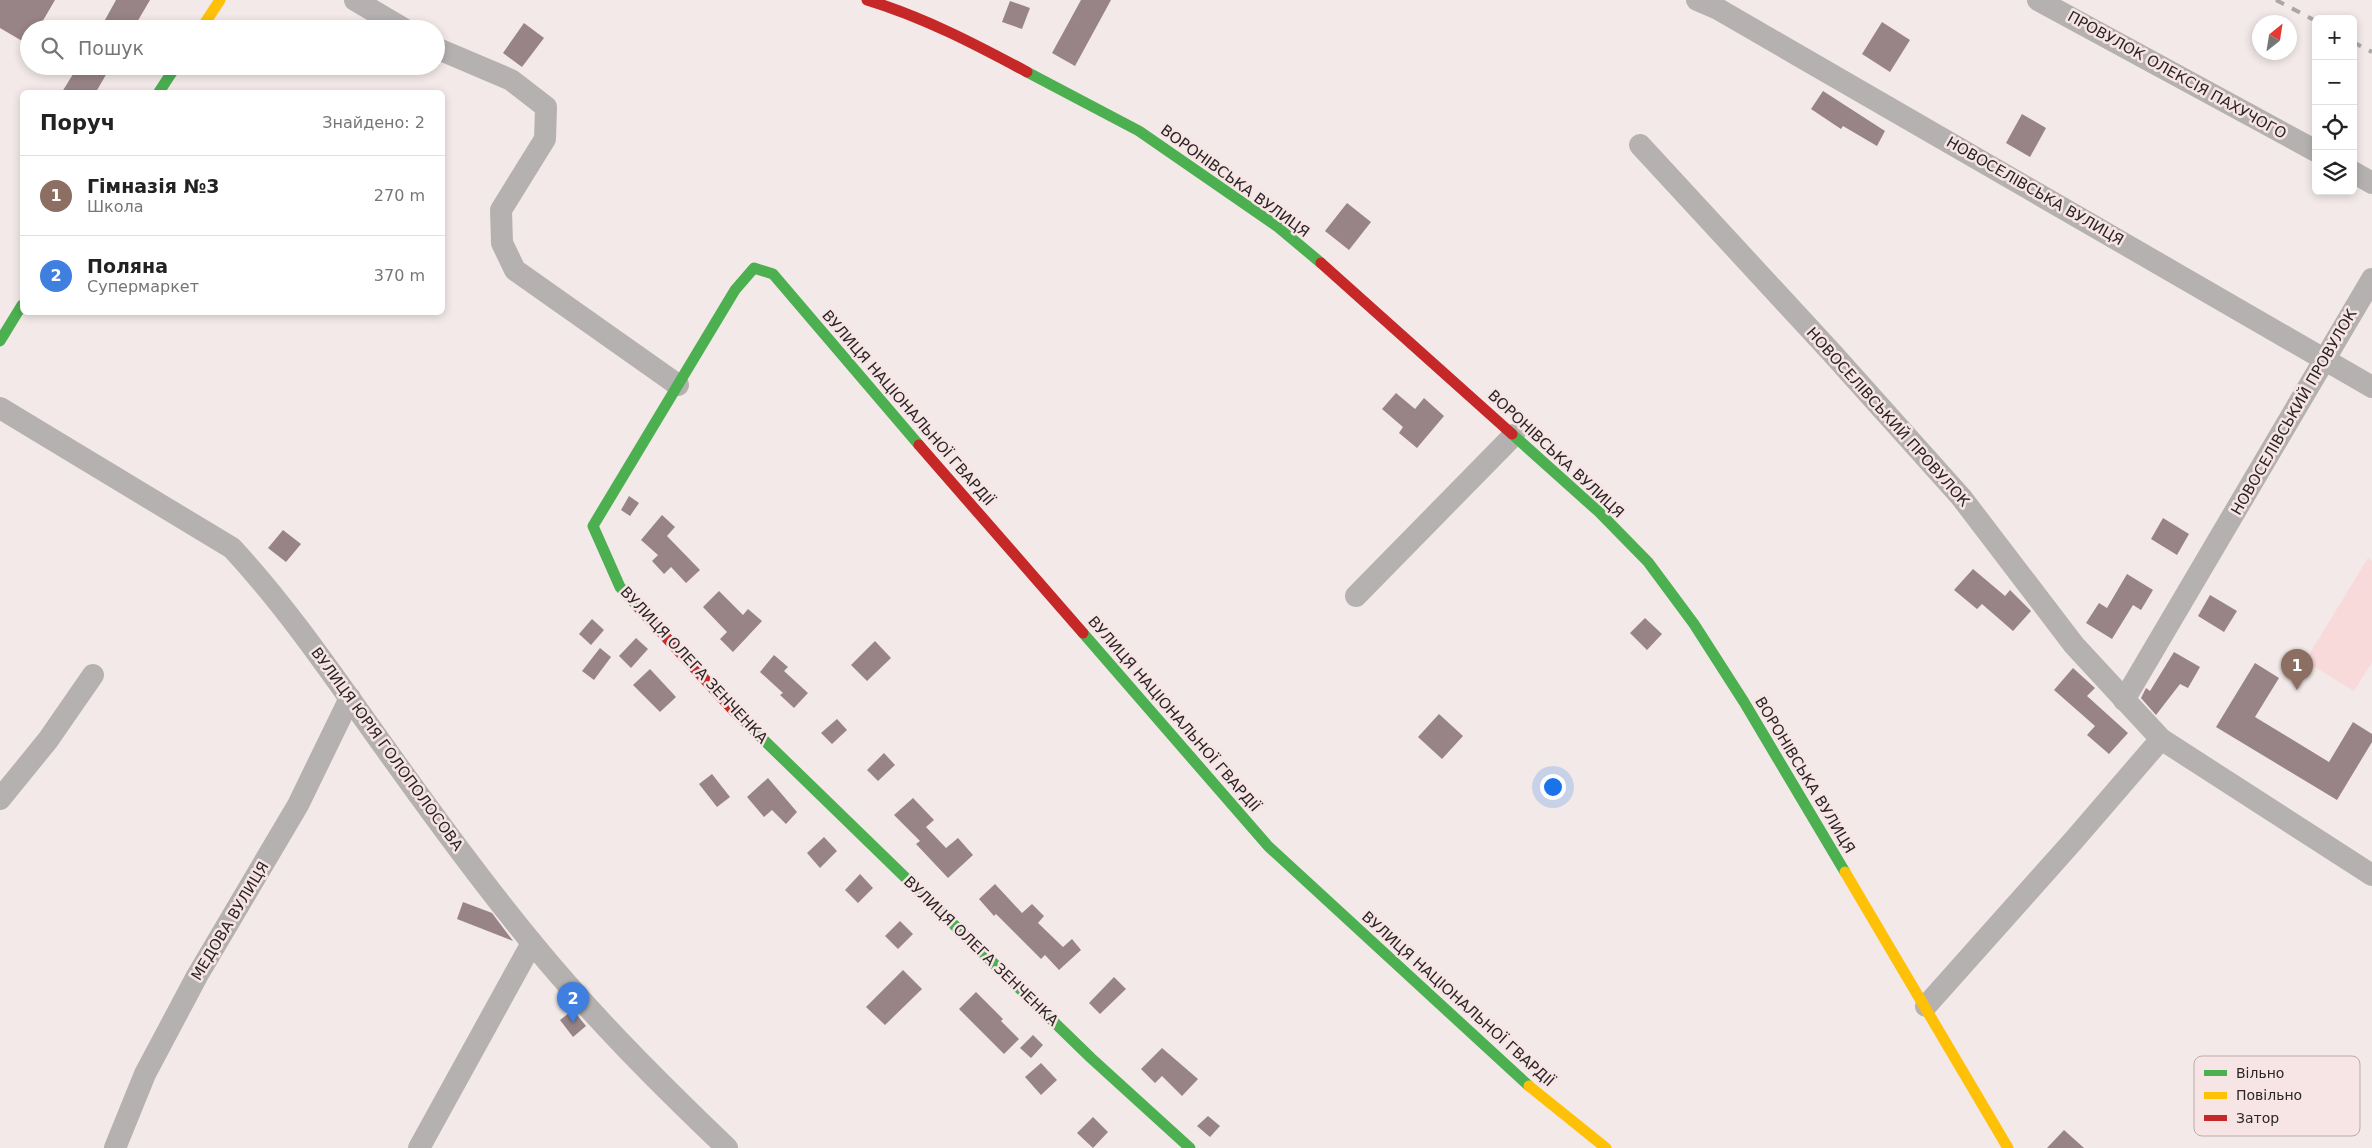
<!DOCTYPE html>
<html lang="uk">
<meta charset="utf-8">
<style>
:root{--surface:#fff;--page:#f2f2f2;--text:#222;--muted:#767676;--line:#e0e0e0;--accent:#d93025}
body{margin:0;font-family:"DejaVu Sans",sans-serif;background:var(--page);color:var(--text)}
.controls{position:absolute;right:15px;top:15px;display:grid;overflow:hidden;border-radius:8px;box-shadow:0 2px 8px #0003}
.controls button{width:45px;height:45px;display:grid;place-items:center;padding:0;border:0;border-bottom:1px solid var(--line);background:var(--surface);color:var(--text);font:25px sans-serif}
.compass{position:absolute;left:2252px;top:15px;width:45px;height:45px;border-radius:50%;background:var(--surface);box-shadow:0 2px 8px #0003;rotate:30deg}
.you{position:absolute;left:1552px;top:786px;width:18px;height:18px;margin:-12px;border:4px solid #fff;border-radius:50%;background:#1a73e8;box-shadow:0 0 0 8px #1a73e833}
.badge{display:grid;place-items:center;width:32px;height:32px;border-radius:50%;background:var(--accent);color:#fff;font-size:16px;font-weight:700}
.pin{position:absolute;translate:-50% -41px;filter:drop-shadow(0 1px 2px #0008)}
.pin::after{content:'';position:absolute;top:26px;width:18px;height:15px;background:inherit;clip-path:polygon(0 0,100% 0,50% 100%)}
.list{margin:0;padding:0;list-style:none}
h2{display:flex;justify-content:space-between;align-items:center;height:65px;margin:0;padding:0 20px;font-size:21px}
h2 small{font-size:16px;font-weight:400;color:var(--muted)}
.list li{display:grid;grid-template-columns:32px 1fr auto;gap:15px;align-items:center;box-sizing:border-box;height:80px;padding:0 20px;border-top:1px solid var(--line)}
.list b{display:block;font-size:19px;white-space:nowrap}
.list p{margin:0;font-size:16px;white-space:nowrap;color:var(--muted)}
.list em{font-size:16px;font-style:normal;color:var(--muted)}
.icon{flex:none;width:28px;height:28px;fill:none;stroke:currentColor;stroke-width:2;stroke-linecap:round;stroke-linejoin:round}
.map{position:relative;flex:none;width:2372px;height:1148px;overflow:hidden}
.search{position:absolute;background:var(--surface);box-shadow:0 2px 8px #0003;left:20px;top:20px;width:425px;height:55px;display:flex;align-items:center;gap:12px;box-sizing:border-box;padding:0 18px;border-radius:28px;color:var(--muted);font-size:19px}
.panel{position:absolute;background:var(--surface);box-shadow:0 2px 8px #0003;left:20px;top:90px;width:425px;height:225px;border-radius:8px}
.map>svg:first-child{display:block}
.green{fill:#f9dadb}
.building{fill:#988487}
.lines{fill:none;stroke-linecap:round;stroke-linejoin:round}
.street{stroke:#b5b1b1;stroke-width:22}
.fast{stroke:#4caf50;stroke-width:11}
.slow{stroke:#ffc107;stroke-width:11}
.jam{stroke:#c62828;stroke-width:11}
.rail{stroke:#aca7a7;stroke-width:4;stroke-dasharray:9 9;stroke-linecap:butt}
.labels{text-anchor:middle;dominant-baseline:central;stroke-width:5;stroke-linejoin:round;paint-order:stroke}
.street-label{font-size:15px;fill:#2c2526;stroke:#f7e5e5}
.key{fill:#f7e5e5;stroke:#baabac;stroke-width:1}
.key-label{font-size:14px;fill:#2c2526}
</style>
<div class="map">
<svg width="2372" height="1148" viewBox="0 0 2372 1148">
<rect width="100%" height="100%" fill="#f3e9e9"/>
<path class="green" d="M2368,558l4,3v101l-18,29 -49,-30z"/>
<g class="building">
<path d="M0,0h55l-17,29h-9v16l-29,-17z"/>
<path d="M116,0h34l-17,29h-33z"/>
<path d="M1081,0h30l-36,66 -23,-13z"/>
<path d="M1010,1l20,7 -8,21 -20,-7z"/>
<path d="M1882,22l28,18 -20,32 -28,-18z"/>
<path d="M524,23l20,15 -22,29 -19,-14z"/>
<path d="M78,66h33l-15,26h-34z"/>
<path d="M1823,91l62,40 -8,15 -34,-20 -2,3 -30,-20z"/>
<path d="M2022,114l24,14 -16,29 -24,-14z"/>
<path d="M1347,203l24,19 -22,28 -24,-19z"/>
<path d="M1396,393l19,16 9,-11 20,18 -27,32 -18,-15 4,-6 -21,-18z"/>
<path d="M629,496l10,7 -9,13 -9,-6z"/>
<path d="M662,515l13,12 -8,9 33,34 -14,13 -15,-16 -7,7 -12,-13 6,-6 -17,-15z"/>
<path d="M2163,518l26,16 -12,21 -26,-16z"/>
<path d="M283,530l18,14 -15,18 -18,-14z"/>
<path d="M1973,569l32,27 5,-6 21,21 -18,20 -31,-27 -5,5 -23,-19z"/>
<path d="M2127,574l26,16 -12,20 -8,-5 -21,34 -26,-16 13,-20 8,5z"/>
<path d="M719,591l24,24 5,-6 14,12 -29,31 -13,-13 7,-7 -24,-25z"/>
<path d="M2210,595l27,16 -13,21 -26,-16z"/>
<path d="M1645,618l17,16 -15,16 -17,-17z"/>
<path d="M592,619l12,11 -13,15 -12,-11z"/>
<path d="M636,638l12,11 -17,19 -12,-12z"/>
<path d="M875,641l16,17 -24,23 -16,-16z"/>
<path d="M600,648l11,9 -17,23 -12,-9z"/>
<path d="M2174,652l26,15 -12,21 -8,-4 -24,31 -15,-17 5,-10 4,3z"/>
<path d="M774,655l14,12 -4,4 24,22 -14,15 -14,-13 3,-2 -23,-21z"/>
<path d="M2255,663l24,15 -24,39 74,45 24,-40 19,12v8l-35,58 -121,-73z"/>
<path d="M2073,668l22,20 -8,8 41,37 -19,21 -22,-19 8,-9 -41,-36z"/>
<path d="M650,669l26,28 -16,15 -27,-27z"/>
<path d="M1439,714l24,22 -21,23 -24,-22z"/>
<path d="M837,719l10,11 -15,14 -11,-11z"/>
<path d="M884,753l11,12 -17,16 -11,-11z"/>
<path d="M712,774l18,23 -13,10 -18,-23z"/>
<path d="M768,778l29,34 -11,12 -14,-14 -8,7 -17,-20z"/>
<path d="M913,798l21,22 -8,7 20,21 12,-10 15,17 -25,23 -32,-34 4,-3 -26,-26z"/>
<path d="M824,837l13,14 -17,17 -13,-15z"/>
<path d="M860,874l13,14 -15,15 -13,-13z"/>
<path d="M995,884l27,29 10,-9 12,12 -6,7 25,24 9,-8 9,11 -22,20 -14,-15 -4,4 -45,-45 -2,2 -15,-17z"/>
<path d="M463,902l29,11 21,28 -56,-22z"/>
<path d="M900,921l13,13 -15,15 -13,-13z"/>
<path d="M903,970l19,19 -37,36 -19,-18z"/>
<path d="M1114,977l12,12 -26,25 -11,-11z"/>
<path d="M976,992l27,27 -2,2 18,18 -15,15 -45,-45z"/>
<path d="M573,1010l13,16 -13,11 -13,-17z"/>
<path d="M1033,1035l10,10 -12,13 -11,-10z"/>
<path d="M1162,1048l36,31 -16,17 -20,-20 -7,7 -14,-14z"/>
<path d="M1041,1063l16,17 -16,15 -16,-18z"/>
<path d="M1208,1116l12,10 -10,11 -13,-11z"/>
<path d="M1093,1117l15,15 -15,16 -16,-15z"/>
<path d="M2064,1130l20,18h-37z"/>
</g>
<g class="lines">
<g class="street">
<path d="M355,0l49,29"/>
<path d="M1697,0l21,9 654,378"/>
<path d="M2038,0l278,151"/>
<path d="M436,48l75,32 35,27 -1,32 -44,71 1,33 13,27 163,115"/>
<path d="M1640,145l192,208 129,144 113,148 87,94 211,136"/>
<path d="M2353,172l19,11"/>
<path d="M0,408l232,140c62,67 112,144 166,218 43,60 88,121 135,178 60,73 126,139 194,204"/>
<path d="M1356,596l158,-161"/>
<path d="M2124,700l248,-421"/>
<path d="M0,799l48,-59 45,-65"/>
<path d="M1926,1006l148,-166 87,-101"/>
<path d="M115,1148l30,-74 52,-98 101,-171 52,-107"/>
<path d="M419,1148l113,-205"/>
</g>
<g class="fast">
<path d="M1027,72l112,59 139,96 43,36"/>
<path d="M159,92l17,-26"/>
<path d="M0,341l22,-36"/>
<path d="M1512,434l87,78 49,50 46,62 50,78 101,170"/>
<path d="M639,608l-19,-21 -27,-61 142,-236 19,-22 19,6 146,171"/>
<path d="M1083,633l185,213 261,240"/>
<path d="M734,711l357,347 99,90"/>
</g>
<g class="slow">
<path d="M201,29l19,-29"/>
<path d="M1845,872l163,276"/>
<path d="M1529,1086l77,62"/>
</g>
<g class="jam">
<path d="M867,0c56,17 108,44 160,72"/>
<path d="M1321,263l191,171"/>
<path d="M919,445l164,188"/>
<path d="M639,608l95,103"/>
</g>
<g class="rail">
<path d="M2276,0l40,21"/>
<path d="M2353,42l19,10"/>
</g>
</g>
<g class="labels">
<g class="street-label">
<text transform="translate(2177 75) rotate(29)">ПРОВУЛОК ОЛЕКСІЯ ПАХУЧОГО</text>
<text transform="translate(1235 181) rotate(36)">ВОРОНІВСЬКА ВУЛИЦЯ</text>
<text transform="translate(2035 191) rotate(30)">НОВОСЕЛІВСЬКА ВУЛИЦЯ</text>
<text transform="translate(908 408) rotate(49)">ВУЛИЦЯ НАЦІОНАЛЬНОЇ ГВАРДІЇ</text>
<text transform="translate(2294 412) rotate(-60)">НОВОСЕЛІВСЬКИЙ ПРОВУЛОК</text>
<text transform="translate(1888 417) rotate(48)">НОВОСЕЛІВСЬКИЙ ПРОВУЛОК</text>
<text transform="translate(1556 454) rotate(43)">ВОРОНІВСЬКА ВУЛИЦЯ</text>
<text transform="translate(694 665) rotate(47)">ВУЛИЦЯ ОЛЕГА ЗЕНЧЕНКА</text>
<text transform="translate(1174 714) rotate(49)">ВУЛИЦЯ НАЦІОНАЛЬНОЇ ГВАРДІЇ</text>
<text transform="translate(387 749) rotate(54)">ВУЛИЦЯ ЮРІЯ ГОЛОПОЛОСОВА</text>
<text transform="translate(1805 775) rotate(59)">ВОРОНІВСЬКА ВУЛИЦЯ</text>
<text transform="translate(230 921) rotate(-59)">МЕДОВА ВУЛИЦЯ</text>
<text transform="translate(981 951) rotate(44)">ВУЛИЦЯ ОЛЕГА ЗЕНЧЕНКА</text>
<text transform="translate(1458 999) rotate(42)">ВУЛИЦЯ НАЦІОНАЛЬНОЇ ГВАРДІЇ</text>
</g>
</g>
<rect x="2194" y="1056" width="166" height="80" rx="8" class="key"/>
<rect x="2204" y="1070" width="23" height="6" fill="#4caf50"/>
<rect x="2204" y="1092" width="23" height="7" fill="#ffc107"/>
<rect x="2204" y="1115" width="23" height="6" fill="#c62828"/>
<g class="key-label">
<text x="2236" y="1078">Вільно</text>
<text x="2236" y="1100">Повільно</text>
<text x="2236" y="1123">Затор</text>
</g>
</svg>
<div class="controls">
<button>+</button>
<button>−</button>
<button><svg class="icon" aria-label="locate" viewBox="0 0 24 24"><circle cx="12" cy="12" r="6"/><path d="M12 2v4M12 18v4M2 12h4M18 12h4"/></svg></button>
<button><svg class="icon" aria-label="layers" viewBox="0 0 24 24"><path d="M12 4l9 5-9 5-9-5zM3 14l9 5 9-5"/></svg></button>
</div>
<svg class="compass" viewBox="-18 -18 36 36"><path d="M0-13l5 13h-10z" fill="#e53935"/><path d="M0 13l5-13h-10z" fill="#767676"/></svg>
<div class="you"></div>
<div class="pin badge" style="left:2297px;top:690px;background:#8d6e63">1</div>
<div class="pin badge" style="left:573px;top:1023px;background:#3f7fe0">2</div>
<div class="search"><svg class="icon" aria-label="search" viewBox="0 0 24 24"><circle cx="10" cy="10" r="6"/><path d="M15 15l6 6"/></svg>Пошук</div>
<section class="panel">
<h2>Поруч<small>Знайдено: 2</small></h2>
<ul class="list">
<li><span class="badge" style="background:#8d6e63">1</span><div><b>Гімназія №3</b><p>Школа</p></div><em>270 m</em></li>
<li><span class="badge" style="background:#3f7fe0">2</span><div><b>Поляна</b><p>Супермаркет</p></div><em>370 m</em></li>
</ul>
</section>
</div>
